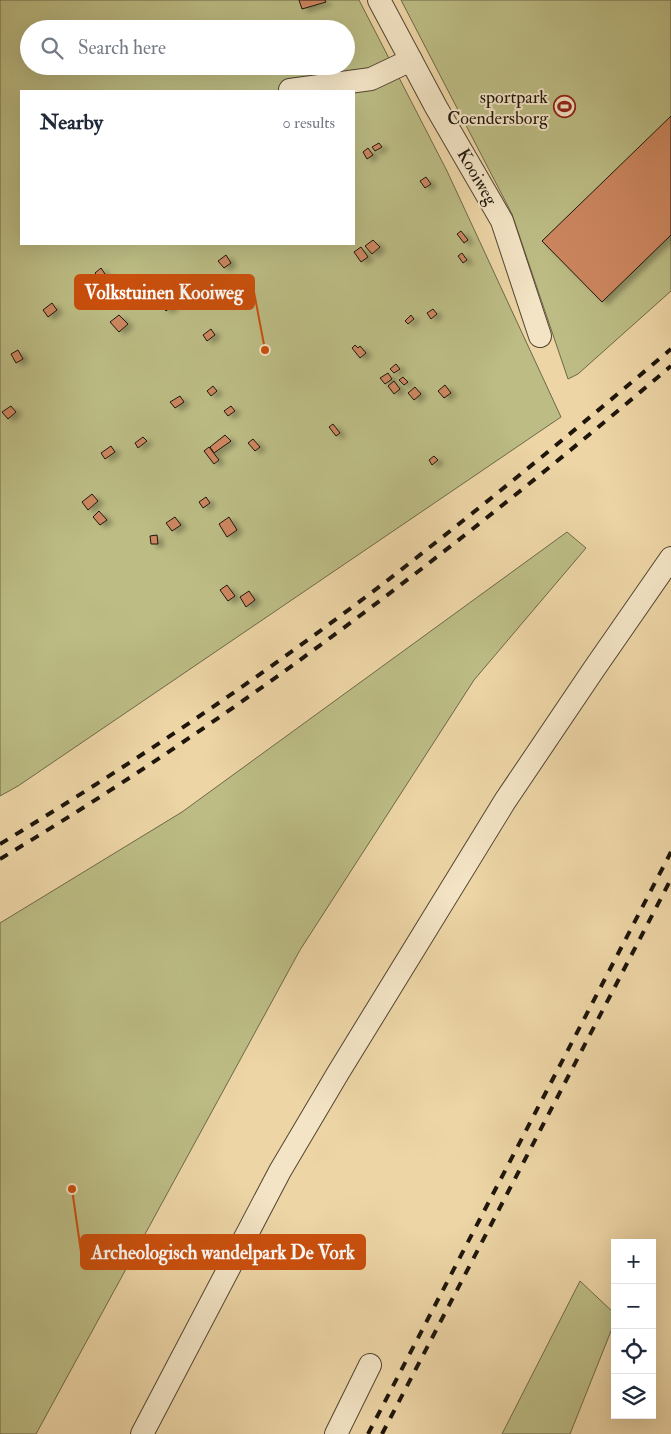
<!DOCTYPE html>
<meta charset="utf-8">
<style>
:root{--surface:#fff;--page:#f6f6f7;--text:#1f2937;--muted:#747a83;--line:#e0e1e3}
body{margin:0;font-family:"IM FELL Double Pica",serif;background:var(--page);color:var(--text)}
.controls{position:absolute;right:15px;bottom:15px;display:grid;overflow:hidden;border-radius:0px;box-shadow:0 5px 20px #0002}
.controls button{width:45px;height:45px;display:grid;place-items:center;padding:0;border:0;border-bottom:1px solid var(--line);background:var(--surface);color:var(--text);font:25px sans-serif}
.list{margin:0;padding:0;list-style:none}
h2{display:flex;justify-content:space-between;align-items:center;height:65px;margin:0;padding:0 20px;font-size:21px}
h2 small{font-size:16px;font-weight:400;color:var(--muted)}
.icon{flex:none;width:28px;height:28px;fill:none;stroke:currentColor;stroke-width:2;stroke-linecap:round;stroke-linejoin:round}
.map{position:relative;flex:none;width:671px;height:1434px;overflow:hidden}
.search{position:absolute;background:var(--surface);box-shadow:0 5px 20px #0002;left:20px;top:20px;width:335px;height:55px;display:flex;align-items:center;gap:12px;box-sizing:border-box;padding:0 18px;border-radius:28px;color:var(--muted);font-size:19px}
.panel{position:absolute;background:var(--surface);box-shadow:0 5px 20px #0002;left:20px;top:90px;width:335px;height:155px;border-radius:0px}
.map>svg:first-child{display:block}
.green{fill:#bcbc84;stroke:#6d6848;fill-rule:evenodd}
.building{fill:#cd8761;stroke:#1e150b;filter:url(#shadow)}
.lines{fill:none;stroke-linecap:round;stroke-linejoin:round}
.minor-casing{stroke:#524532;stroke-width:24}
.minor{stroke:#f3e4c5;stroke-width:22}
.rail{stroke:#1e150b;stroke-width:4;stroke-dasharray:9 9;stroke-linecap:butt}
.labels{text-anchor:middle;dominant-baseline:central;stroke-width:4;stroke-linejoin:round;paint-order:stroke}
.poi-label{font-size:18px;fill:#1e150b;stroke:#f3e4c5;text-anchor:end}
.street-label{font-size:18px;fill:#1e150b;stroke:#f3e4c5}
.leader{fill:none;stroke:#ca4f0c;stroke-width:2}
.callout-dot{fill:#ca4f0c;stroke:#f3e4c5;stroke-width:2}
.callout{fill:#ca4f0c;stroke:#ca4f0c;stroke-width:2}
.callout-label{font-size:19px;text-anchor:middle;font-weight:bold;fill:#fff}
</style>
<div class="map">
<svg width="671" height="1434" viewBox="0 0 671 1434">
<defs>
<filter id="shadow"><feDropShadow dx="5.5" dy="3" stdDeviation="2.5" flood-color="#0004"/></filter>
</defs>
<rect width="100%" height="100%" fill="#edd5a6"/>
<filter id="stains"><feTurbulence type="fractalNoise" baseFrequency=".004" numOctaves="4"/><feColorMatrix values="0 0 0 0 .2 0 0 0 0 .09 0 0 0 0 .02 0 0 0 .5 -.17"/></filter>
<radialGradient id="worn" r=".72"><stop offset=".6" stop-color="#630" stop-opacity="0"/><stop offset="1" stop-color="#630" stop-opacity=".3"/></radialGradient>
<g class="green">
<path d="M0,0h359l88,171 114,246 -543,369 -18,10zM29,29h317v37h-317zM21,91h333v153h-333z"/>
<path d="M401,0h270v291l-93,83 -10,5 -56,-165z"/>
<path d="M567,532l19,16 -112,132 -174,270 -264,484h-36v-511l182,-111z"/>
<path d="M580,1281l35,33v7l-45,113h-68z"/>
</g>
<g class="building">
<path d="M299,0h26l1,2 -24,7z"/>
<path d="M671,116v119l-69,67 -60,-61z"/>
<path d="M379,143l3,4 -7,4 -3,-4z"/>
<path d="M368,148l5,7 -6,4 -4,-7z"/>
<path d="M426,177l5,7 -6,4 -5,-7z"/>
<path d="M461,231l7,9 -4,3 -7,-9z"/>
<path d="M373,240l7,7 -8,7 -7,-8z"/>
<path d="M361,247l7,10 -7,5 -7,-10z"/>
<path d="M462,253l5,7 -4,3 -5,-7z"/>
<path d="M226,255l5,8 -7,5 -6,-7z"/>
<path d="M101,268l4,6 -6,4 -4,-5z"/>
<path d="M178,288l7,8 -19,15 -6,-8z"/>
<path d="M52,303l5,7 -9,7 -5,-7z"/>
<path d="M433,309l4,5 -6,5 -4,-6z"/>
<path d="M119,315l9,9 -9,8 -9,-10z"/>
<path d="M411,315l3,4 -6,5 -3,-3z"/>
<path d="M211,329l4,6 -8,6 -4,-6z"/>
<path d="M355,345l3,3 2,-2 6,7 -6,5 -8,-10z"/>
<path d="M18,350l5,9 -7,4 -5,-9z"/>
<path d="M396,364l4,5 -6,4 -4,-4z"/>
<path d="M388,373l4,6 -7,5 -5,-6z"/>
<path d="M403,377l5,5 -4,3 -5,-5z"/>
<path d="M394,381l6,8 -6,5 -6,-8z"/>
<path d="M445,385l6,8 -7,5 -6,-7z"/>
<path d="M213,386l4,5 -6,5 -4,-5z"/>
<path d="M415,387l6,7 -7,6 -6,-7z"/>
<path d="M180,396l4,6 -9,6 -5,-6z"/>
<path d="M11,406l5,6 -8,7 -6,-7z"/>
<path d="M231,406l4,5 -7,5 -4,-5z"/>
<path d="M333,424l7,9 -4,3 -7,-9z"/>
<path d="M225,435l6,6 -17,12 -4,-6z"/>
<path d="M143,437l4,4 -9,7 -3,-5z"/>
<path d="M253,439l7,8 -5,4 -7,-8z"/>
<path d="M111,446l4,6 -10,7 -4,-6z"/>
<path d="M209,447l10,13 -5,4 -10,-13z"/>
<path d="M434,456l4,4 -6,5 -3,-5z"/>
<path d="M92,494l6,7 -10,9 -6,-8z"/>
<path d="M206,497l4,6 -7,5 -4,-6z"/>
<path d="M99,511l8,9 -7,5 -7,-8z"/>
<path d="M175,517l6,8 -9,6 -6,-8z"/>
<path d="M229,517l8,13 -10,7 -8,-13z"/>
<path d="M157,535l1,9h-7l-1,-8z"/>
<path d="M227,585l8,11 -7,5 -8,-11z"/>
<path d="M249,591l6,9 -9,7 -6,-10z"/>
</g>
<g class="lines">
<defs>
<g id="minor">
<path d="M379,0l57,107 66,114 38,115"/>
<path d="M290,90l81,-11 40,-19"/>
<path d="M142,1434l138,-263 58,-98 167,-272 89,-132 77,-111"/>
<path d="M336,1434l34,-69"/>
</g>
</defs>
<use href="#minor" class="minor-casing"/>
<use href="#minor" class="minor"/>
<g class="rail">
<path d="M0,844c134,-81 264,-169 388,-264 96,-75 190,-152 283,-231"/>
<path d="M0,859c239,-143 459,-313 671,-493"/>
<path d="M368,1434l303,-582"/>
<path d="M382,1434l289,-555"/>
</g>
</g>
<defs>
<symbol id="stadium-ring" viewBox="-11 -11 22 22"><circle r="9.5" fill="#f3e4c5" stroke="#8f2418" stroke-width="1.5"/><path d="M0-5a6.5 5 0 1 0 0 10a6.5 5 0 1 0 0-10ZM-3.5-1.8h7v3.6h-7Z" fill="#8f2418"/></symbol>
</defs>
<g fill-rule="evenodd">
<use href="#stadium-ring" x="552" y="94" width="25" height="25"/>
</g>
<g class="labels">
<g class="poi-label">
<text x="548" y="97">sportpark<tspan x="548" dy="21">Coendersborg</tspan></text>
</g>
<g class="street-label">
<text transform="translate(477 177) rotate(60)">Kooiweg</text>
</g>
</g>
<path class="leader" d="M265 350L254 292M72 1189L81 1252"/>
<g class="callout-dot">
<circle cx="265" cy="350" r="5"/>
<circle cx="72" cy="1189" r="5"/>
</g>
<g class="callout">
<rect x="75" y="275" width="179" height="34" rx="5"/>
<rect x="81" y="1235" width="284" height="34" rx="5"/>
</g>
<g class="callout-label">
<text x="164" y="299">Volkstuinen Kooiweg</text>
<text x="223" y="1259">Archeologisch wandelpark De Vork</text>
</g>
<rect width="100%" height="100%" filter="url(#stains)"/>
<rect width="100%" height="100%" fill="url(#worn)"/>
</svg>
<div class="controls">
<button>+</button>
<button>−</button>
<button><svg class="icon" aria-label="locate" viewBox="0 0 24 24"><circle cx="12" cy="12" r="6"/><path d="M12 2v4M12 18v4M2 12h4M18 12h4"/></svg></button>
<button><svg class="icon" aria-label="layers" viewBox="0 0 24 24"><path d="M12 4l9 5-9 5-9-5zM3 14l9 5 9-5"/></svg></button>
</div>
<div class="search"><svg class="icon" aria-label="search" viewBox="0 0 24 24"><circle cx="10" cy="10" r="6"/><path d="M15 15l6 6"/></svg>Search here</div>
<section class="panel">
<h2>Nearby<small>0 results</small></h2>
<ul class="list">
</ul>
</section>
</div>
